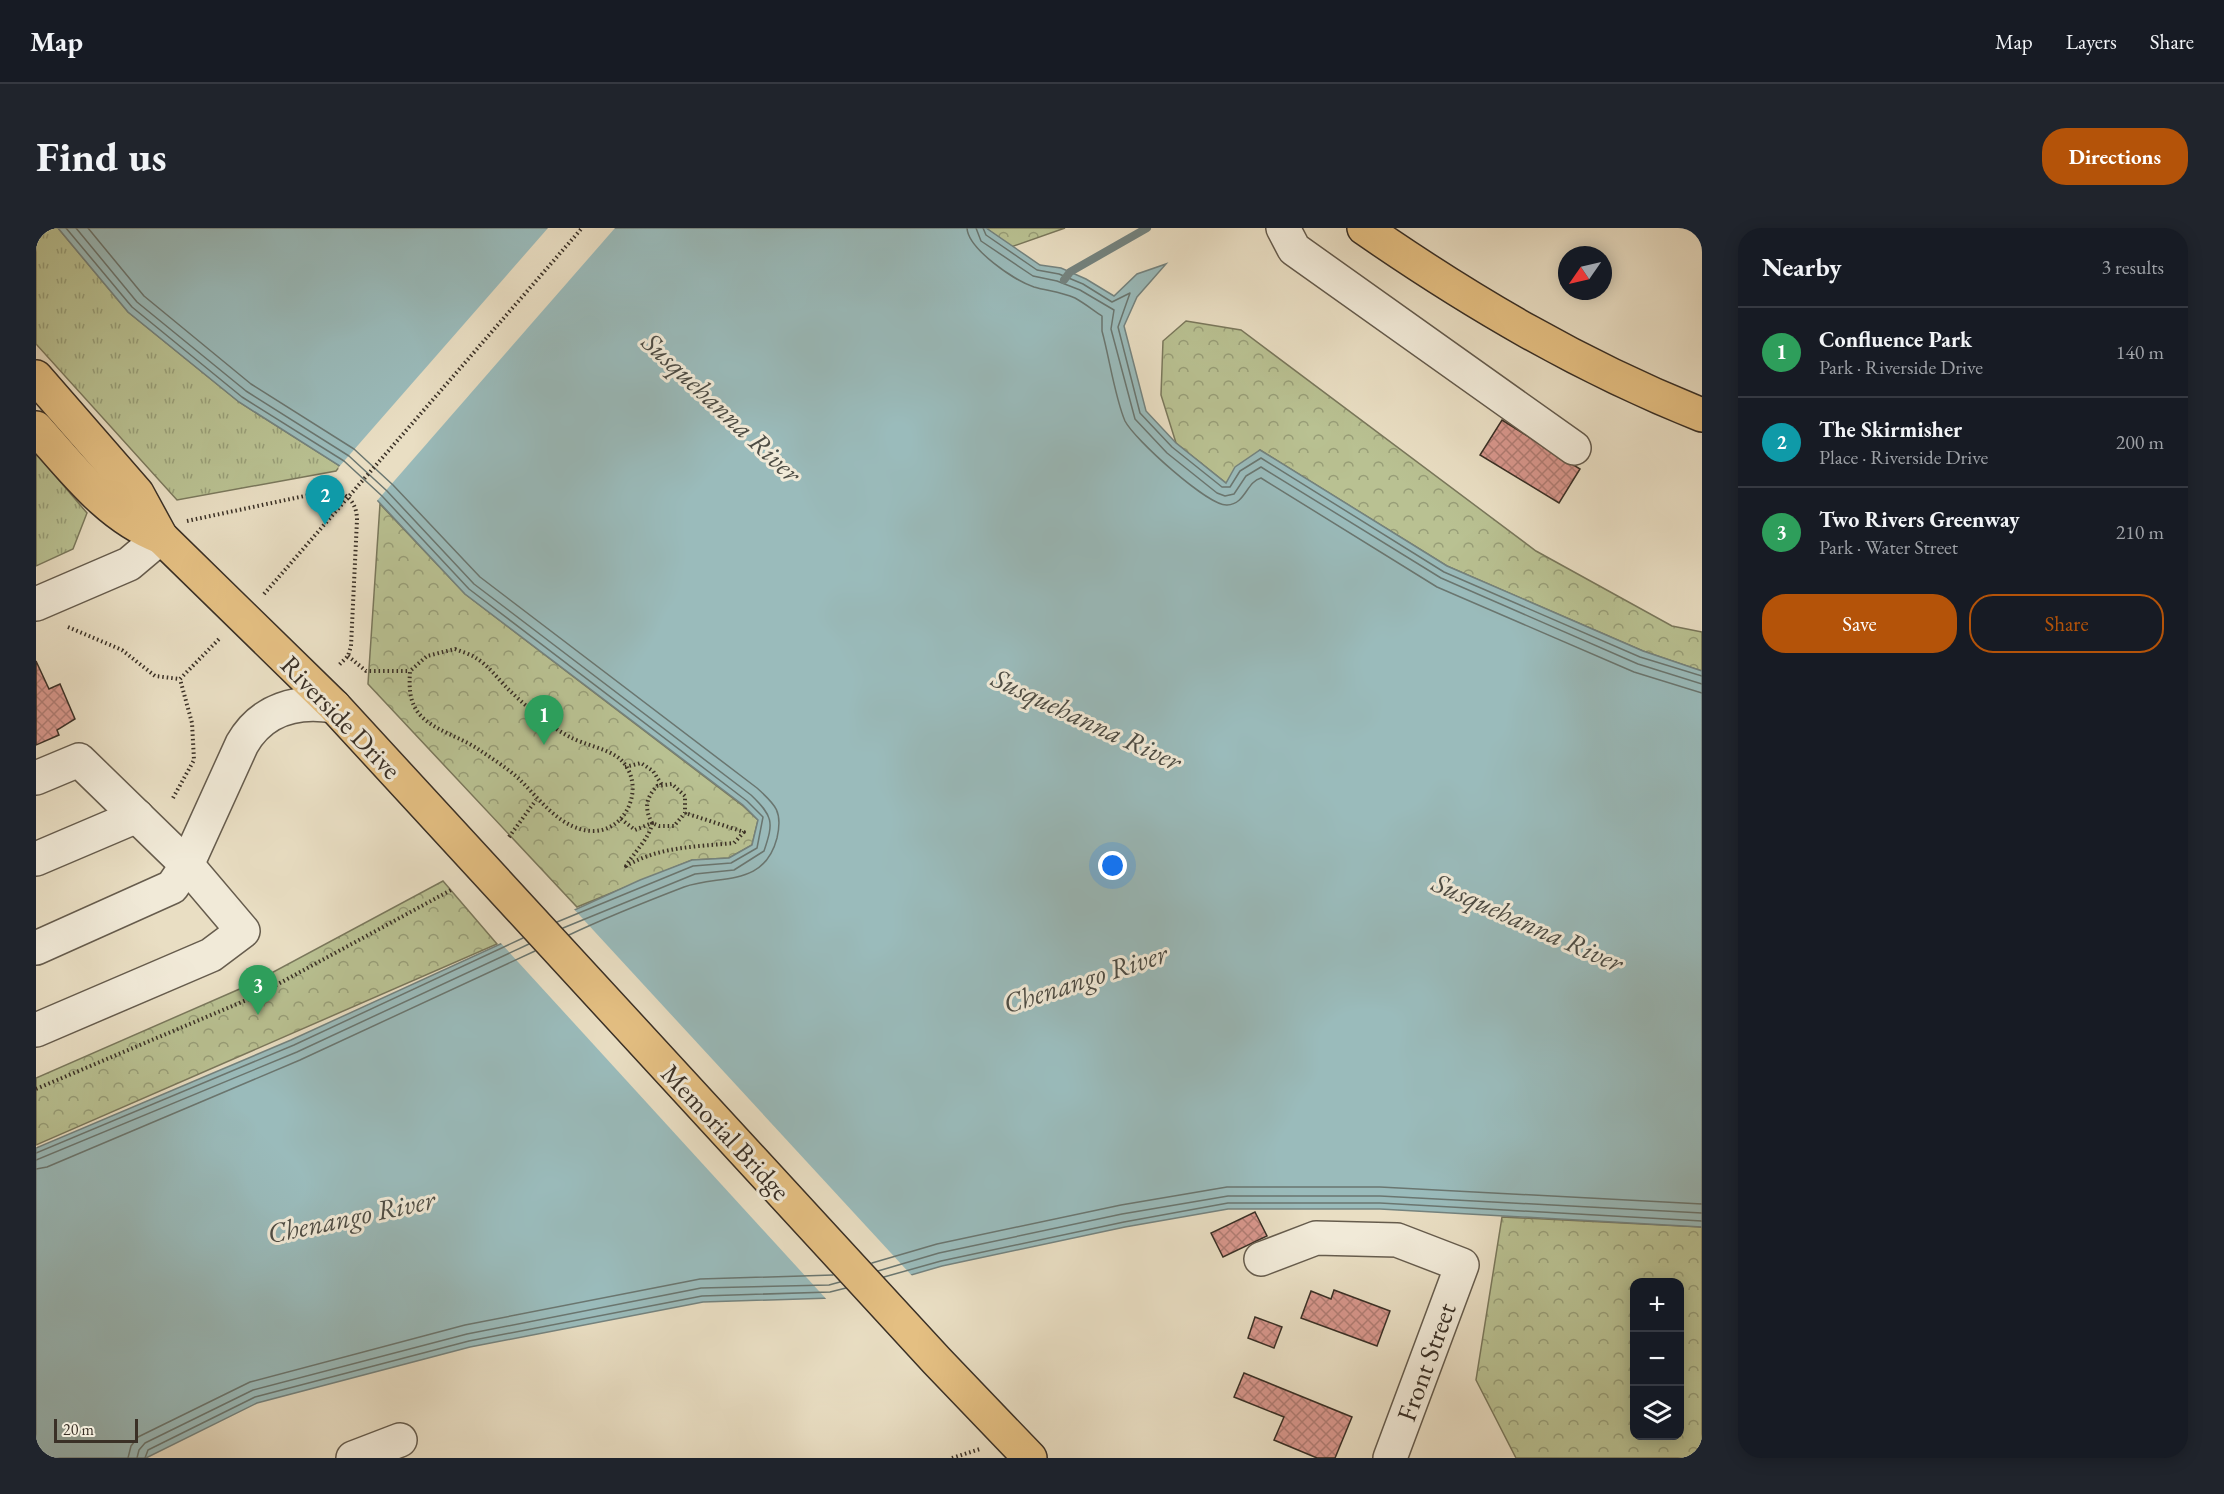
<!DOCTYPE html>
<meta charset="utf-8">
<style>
:root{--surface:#171b24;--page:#20242c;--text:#f1f3f6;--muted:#9ea1a6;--line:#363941;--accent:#b45309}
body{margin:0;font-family:"EB Garamond",serif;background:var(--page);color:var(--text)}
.controls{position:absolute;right:18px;bottom:18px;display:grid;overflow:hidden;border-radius:12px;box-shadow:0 3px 15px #0003}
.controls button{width:54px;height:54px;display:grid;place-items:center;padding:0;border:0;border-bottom:2px solid var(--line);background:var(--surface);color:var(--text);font:30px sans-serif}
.compass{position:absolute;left:1522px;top:18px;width:54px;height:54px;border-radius:50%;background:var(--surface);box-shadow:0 3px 15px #0003;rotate:236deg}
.scale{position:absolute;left:18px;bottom:15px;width:84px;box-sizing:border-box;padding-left:6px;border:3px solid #3a3026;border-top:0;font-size:16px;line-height:21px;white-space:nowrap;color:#3a3026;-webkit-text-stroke:4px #f1ead8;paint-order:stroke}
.you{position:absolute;left:1077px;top:638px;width:21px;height:21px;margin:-15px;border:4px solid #fff;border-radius:50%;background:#1a73e8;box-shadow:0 0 0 9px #1a73e833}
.badge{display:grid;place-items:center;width:39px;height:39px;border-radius:50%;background:var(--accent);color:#fff;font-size:20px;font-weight:700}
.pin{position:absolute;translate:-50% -50px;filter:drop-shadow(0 2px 3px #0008)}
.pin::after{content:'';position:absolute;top:32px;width:21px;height:18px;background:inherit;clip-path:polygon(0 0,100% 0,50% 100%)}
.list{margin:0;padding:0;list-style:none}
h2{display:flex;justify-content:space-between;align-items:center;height:78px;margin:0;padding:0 24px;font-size:26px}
h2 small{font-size:20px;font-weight:400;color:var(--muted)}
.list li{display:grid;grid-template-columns:39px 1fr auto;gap:18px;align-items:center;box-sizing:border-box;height:90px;padding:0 24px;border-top:2px solid var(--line)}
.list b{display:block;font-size:22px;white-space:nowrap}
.list p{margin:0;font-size:20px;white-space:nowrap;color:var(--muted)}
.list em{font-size:20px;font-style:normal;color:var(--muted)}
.actions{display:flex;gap:12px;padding:18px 24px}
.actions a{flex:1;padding:14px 0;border:2px solid var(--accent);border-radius:24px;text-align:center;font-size:21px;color:var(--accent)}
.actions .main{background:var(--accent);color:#fff}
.icon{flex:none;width:33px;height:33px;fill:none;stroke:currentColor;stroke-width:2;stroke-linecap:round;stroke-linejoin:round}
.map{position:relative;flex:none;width:1666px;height:1230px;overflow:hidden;border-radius:24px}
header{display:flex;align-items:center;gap:36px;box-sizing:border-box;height:84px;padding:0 30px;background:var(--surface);border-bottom:2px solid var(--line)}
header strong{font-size:28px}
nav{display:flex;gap:33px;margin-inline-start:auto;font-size:21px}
.intro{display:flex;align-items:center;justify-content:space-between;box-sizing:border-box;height:144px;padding:0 36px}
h1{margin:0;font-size:42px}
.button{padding:15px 27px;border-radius:24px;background:var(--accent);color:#fff;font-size:21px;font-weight:700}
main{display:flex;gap:36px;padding:0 36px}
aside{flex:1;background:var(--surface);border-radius:24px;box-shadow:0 3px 15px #0003}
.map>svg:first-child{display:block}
.grass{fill:url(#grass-tufts);stroke:#7a785c;stroke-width:1.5}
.forest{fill:url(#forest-crowns);stroke:#7a785c;stroke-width:1.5;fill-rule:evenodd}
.water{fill:#9abbbb;stroke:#74837f;stroke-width:1.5}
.pier{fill:#e9dec3}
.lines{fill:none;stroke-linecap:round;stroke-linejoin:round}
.shore{stroke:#6a7670;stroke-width:1.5}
.stream{stroke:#74837f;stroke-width:8}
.building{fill:url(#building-cross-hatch);stroke:#3a3026;stroke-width:1.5}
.minor-casing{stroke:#665c4d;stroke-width:36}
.major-casing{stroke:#3a3026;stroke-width:36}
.path{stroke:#3a3026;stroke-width:4;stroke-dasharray:1.5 3;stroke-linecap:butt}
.minor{stroke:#f1ead8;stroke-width:33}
.major{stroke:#e4bf82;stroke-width:33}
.labels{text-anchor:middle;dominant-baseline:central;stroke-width:6;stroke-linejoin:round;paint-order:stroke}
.street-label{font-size:27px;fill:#3a3026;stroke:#f1ead8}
.water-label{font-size:28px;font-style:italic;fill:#4d4c44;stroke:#f1ead8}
</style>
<header>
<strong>Map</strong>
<nav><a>Map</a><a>Layers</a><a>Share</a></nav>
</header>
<div class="intro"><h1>Find us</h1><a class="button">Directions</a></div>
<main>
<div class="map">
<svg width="1666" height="1230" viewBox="0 0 1666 1230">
<defs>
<pattern id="grass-tufts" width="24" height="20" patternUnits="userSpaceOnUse" patternTransform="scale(1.5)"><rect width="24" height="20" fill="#b9c192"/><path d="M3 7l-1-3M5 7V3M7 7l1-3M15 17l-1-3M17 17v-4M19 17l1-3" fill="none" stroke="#979d77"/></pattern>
<pattern id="forest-crowns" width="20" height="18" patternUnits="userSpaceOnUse" patternTransform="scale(1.5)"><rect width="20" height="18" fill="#b9c192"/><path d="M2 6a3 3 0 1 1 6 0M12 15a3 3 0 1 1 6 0" fill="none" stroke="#979d77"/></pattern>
<pattern id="building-cross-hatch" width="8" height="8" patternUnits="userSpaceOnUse" patternTransform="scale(1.5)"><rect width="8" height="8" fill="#d8978d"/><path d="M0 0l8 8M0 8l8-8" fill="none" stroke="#b07c73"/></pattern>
</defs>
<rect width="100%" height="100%" fill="#e9dec3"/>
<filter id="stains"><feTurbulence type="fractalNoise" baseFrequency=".00333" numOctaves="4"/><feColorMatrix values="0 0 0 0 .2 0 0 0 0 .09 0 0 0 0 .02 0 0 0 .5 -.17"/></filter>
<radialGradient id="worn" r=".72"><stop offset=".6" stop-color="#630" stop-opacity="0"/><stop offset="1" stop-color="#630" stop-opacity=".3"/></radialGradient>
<g class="grass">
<path d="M0,0h22l70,84 111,90 101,64 -4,5 -159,29 -141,-156z"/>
<path d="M0,225l51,60 -14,36 -37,17z"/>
</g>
<g class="forest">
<path d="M950,0h79l-54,19z"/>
<path d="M1150,93l55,9 295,221 136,75 30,6v39l-59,-20 -196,-85 -187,-116 -34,33 -50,-40 -15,-48 2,-54z"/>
<path d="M344,276l85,90 278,212 15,14 -6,25 -23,13 -37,2 -115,47 -209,-223z"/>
<path d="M407,653l54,63 -461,201v-67l215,-94z"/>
<path d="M1466,989l200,10v231h-186l-40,-78zM1598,1054h46v154h-46z"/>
</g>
<path class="water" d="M22,0h928l54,37 21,3 25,11 28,17 23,-22 29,-10 -29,33 -13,29 22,85 30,32 50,40 9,-16 25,-17 187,116 196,85 59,20v556l-322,-18h-152l-103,18 -183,39 -110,32 -129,4 -233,45 -213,56 -111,55h-110v-310l255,-108 349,-160 52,-20 37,-2 23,-13 6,-25 -15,-15 -278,-211 -88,-94 -37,-34 -101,-64 -111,-90z"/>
<g class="pier">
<path d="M512,0h67l-240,275 -37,-35z"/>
<path d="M535,678l343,372 -85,24 -331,-362z"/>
</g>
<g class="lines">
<g class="shore">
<path d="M30,0l66,79 110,90 102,64 38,35 87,93 278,212 16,16 -6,31 -26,15 -38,3 -136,56"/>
<path d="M40,0l61,74 109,89 103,65 38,35 87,93 277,211c22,21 23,27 13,56l-30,19 -39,4 -132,54"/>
<path d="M52,0l56,68 107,88 103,65 39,36 87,92 277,211c19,17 26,24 20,50 -13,50 -57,36 -93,49 -39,15 -77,30 -115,48"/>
<path d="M931,0c1,21 48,53 67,59 14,4 27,5 41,11 9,5 18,12 27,18v15c7,25 13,67 23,90 9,18 83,85 102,84 19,-1 19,-23 34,-27l176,109 197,85 68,21"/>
<path d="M940,0l5,13 52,35 24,5 23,9 34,20 -3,19 24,90 32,34 50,40 8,3 9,-2 12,-18 15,-9 180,111 197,86 64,20"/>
<path d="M947,0l3,7 51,35 22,4 24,10 29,18 18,-9 -12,34 22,86 32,34 50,40h8l10,-16 21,-13 183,114 196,85 62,19"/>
<path d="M0,925l258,-108 229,-107"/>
<path d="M0,932l261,-108 232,-108"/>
<path d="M0,941l11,-2 253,-107 235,-109"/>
<path d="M836,1035l65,-19 184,-39 106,-18h153l322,17"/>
<path d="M842,1043l61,-18 183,-39 106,-18h152l322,17"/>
<path d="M848,1049l57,-16 183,-39 104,-19h152l322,18"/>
<path d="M92,1230l3,-12 7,-9 112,-55 215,-57 235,-46 133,-4"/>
<path d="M101,1230l2,-8 6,-7 108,-53 214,-56 234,-46 128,-3 11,-3"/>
<path d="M109,1230l3,-8 107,-53 214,-56 233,-45 128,-4 16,-4"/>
</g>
<path class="stream" d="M1028,52l6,-8 77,-44"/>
</g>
<g class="building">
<path d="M1466,192l78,49 -21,34 -79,-48z"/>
<path d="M0,433l13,28 11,-5 15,35 -18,11 2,5 -23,10z"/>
<path d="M1219,984l12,24 -44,21 -12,-24z"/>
<path d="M1298,1062l56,21 -13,35 -76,-28 10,-27 20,8z"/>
<path d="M1219,1089l27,10 -8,21 -26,-10z"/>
<path d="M1208,1145l108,44 -17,41h-18l-43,-18 10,-23 -50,-20z"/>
</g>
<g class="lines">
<defs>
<g id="minor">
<path d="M1247,0l11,21 280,199"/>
<path d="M0,376l93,-40 32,-27"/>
<path d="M0,550l43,-18 108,105 56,66 -32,24 -175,75"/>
<path d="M0,631l101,-43"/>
<path d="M0,720l136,-61 15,-22 55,-121c20,-35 55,-44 92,-38"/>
<path d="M1225,1031l55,-21 81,2 65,25 -72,193"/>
<path d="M317,1230l47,-18"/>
</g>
<g id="major">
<path d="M1328,0c107,74 217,139 338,187"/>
<path d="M0,149l101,116 24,44 173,169 603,655 93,97"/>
<path d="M0,200c37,41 72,89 125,109"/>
</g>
</defs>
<use href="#minor" class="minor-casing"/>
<use href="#major" class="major-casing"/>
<g class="path">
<path d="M151,293l141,-30c18,0 29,11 29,29l-6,126 -3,10 -10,10"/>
<path d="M228,366l318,-366"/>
<path d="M32,399l54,23 33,26 25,3 40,-41"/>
<path d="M419,421c7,3 15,5 21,9 12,7 23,22 33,32 18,17 38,35 61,47 14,8 37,11 50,22 26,24 9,70 -25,72 -33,1 -56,-33 -77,-53 -12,-11 -27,-20 -40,-29 -18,-12 -40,-17 -56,-32 -13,-13 -13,-29 -12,-46l17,-15z"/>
<path d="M312,428l18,15h44"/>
<path d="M589,539l16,-4 12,8 9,14"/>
<path d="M137,570l21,-38 -2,-37 -12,-44"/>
<path d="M585,591l14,11 17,-7c-8,-15 -6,-25 5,-37l15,-2 13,12v17l-11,13h-15l-7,-3c-2,15 -18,29 -26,43 35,-20 69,-19 108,-23l10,-11 -59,-19"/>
<path d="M473,609l27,-37"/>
<path d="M0,861l220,-93 195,-106"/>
<path d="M916,1230l28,-9"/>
</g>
<use href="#minor" class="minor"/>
<use href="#major" class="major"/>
</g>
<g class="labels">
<g class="street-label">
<text transform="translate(305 489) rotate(46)">Riverside Drive</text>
<text transform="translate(690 904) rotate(47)">Memorial Bridge</text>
<text transform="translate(1390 1134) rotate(-70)">Front Street</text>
</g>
<g class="water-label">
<text transform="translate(686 179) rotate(43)">Susquehanna River</text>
<text transform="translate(1051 491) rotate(25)">Susquehanna River</text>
<text transform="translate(1492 694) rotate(24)">Susquehanna River</text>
<text transform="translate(1049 750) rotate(-18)">Chenango River</text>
<text transform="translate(315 988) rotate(-12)">Chenango River</text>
</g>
</g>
<rect width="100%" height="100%" filter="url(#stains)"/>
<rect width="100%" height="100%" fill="url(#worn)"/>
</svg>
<div class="controls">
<button>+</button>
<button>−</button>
<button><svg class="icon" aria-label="layers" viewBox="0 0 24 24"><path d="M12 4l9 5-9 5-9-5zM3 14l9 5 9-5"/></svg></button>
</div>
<svg class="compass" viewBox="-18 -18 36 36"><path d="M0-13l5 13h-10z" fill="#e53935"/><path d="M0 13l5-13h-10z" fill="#9ea1a6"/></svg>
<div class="scale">20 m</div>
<div class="you"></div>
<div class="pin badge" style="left:508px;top:517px;background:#2e9e5b">1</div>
<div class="pin badge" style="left:289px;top:297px;background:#0f9aa8">2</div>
<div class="pin badge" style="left:222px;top:787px;background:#2e9e5b">3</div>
</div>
<aside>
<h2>Nearby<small>3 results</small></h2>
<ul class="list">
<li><span class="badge" style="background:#2e9e5b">1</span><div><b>Confluence Park</b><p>Park · Riverside Drive</p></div><em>140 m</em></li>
<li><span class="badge" style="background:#0f9aa8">2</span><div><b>The Skirmisher</b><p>Place · Riverside Drive</p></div><em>200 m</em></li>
<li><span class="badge" style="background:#2e9e5b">3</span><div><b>Two Rivers Greenway</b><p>Park · Water Street</p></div><em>210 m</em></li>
</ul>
<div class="actions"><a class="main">Save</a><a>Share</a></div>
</aside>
</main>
